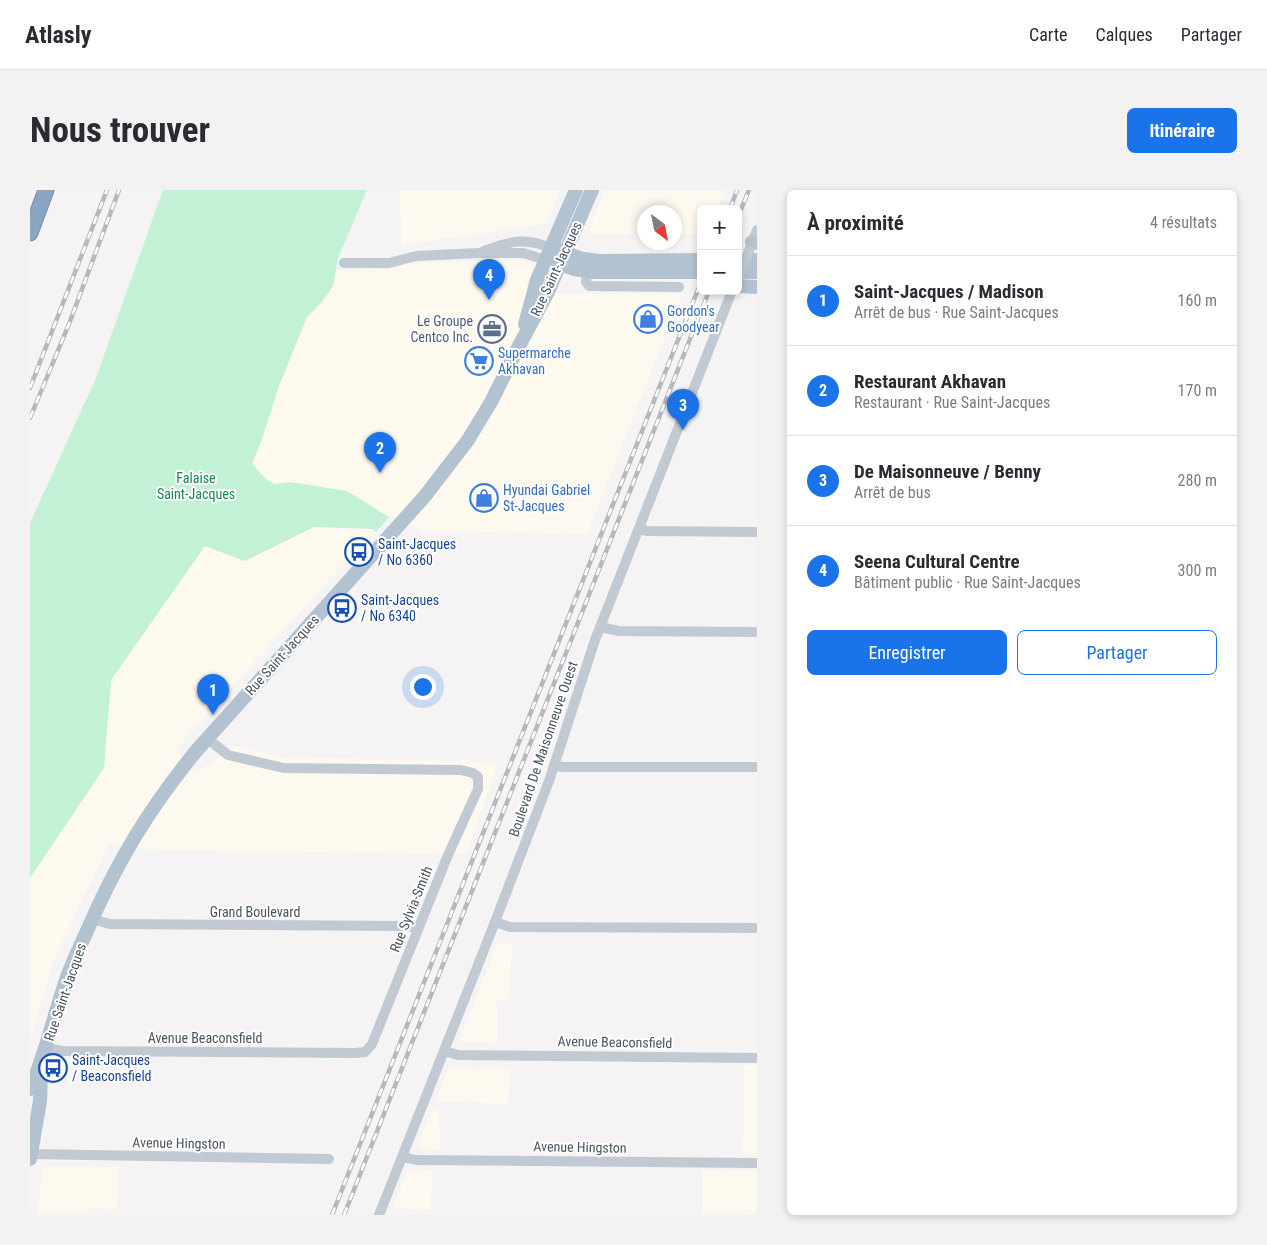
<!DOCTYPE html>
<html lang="fr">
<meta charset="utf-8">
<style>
:root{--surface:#fff;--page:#f2f2f3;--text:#2b2b33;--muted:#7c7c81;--line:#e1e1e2;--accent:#1a73e8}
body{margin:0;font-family:"Roboto Condensed",sans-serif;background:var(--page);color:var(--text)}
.controls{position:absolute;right:15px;top:15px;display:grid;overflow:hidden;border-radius:8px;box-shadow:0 2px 8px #0003}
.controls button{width:45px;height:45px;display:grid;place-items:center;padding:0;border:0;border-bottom:1px solid var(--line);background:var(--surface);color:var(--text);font:25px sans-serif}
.compass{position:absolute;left:607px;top:15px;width:45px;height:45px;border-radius:50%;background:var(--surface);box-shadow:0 2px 8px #0003;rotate:148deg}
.you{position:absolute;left:392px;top:496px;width:18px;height:18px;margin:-12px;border:4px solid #fff;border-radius:50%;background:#1a73e8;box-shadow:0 0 0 8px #1a73e833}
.badge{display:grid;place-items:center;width:32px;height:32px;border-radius:50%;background:var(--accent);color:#fff;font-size:16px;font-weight:700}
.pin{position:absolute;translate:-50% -41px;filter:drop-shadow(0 1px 2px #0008)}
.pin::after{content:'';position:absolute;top:26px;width:18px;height:15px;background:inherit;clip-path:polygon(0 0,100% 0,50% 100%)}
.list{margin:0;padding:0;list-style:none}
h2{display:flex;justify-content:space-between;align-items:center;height:65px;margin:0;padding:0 20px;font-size:21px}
h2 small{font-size:16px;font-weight:400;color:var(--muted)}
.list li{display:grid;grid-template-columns:32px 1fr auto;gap:15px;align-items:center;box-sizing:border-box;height:90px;padding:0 20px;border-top:1px solid var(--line)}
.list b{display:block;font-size:19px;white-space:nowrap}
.list p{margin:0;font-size:16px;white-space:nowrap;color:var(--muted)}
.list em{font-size:16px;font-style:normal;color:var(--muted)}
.actions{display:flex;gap:10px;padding:15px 20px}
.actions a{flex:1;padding:11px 0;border:1px solid var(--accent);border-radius:8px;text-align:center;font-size:18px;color:var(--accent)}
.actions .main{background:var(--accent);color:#fff}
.map{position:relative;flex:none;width:727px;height:1025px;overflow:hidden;border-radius:8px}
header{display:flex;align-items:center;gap:30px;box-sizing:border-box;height:70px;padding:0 25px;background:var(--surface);border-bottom:1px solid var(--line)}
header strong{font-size:24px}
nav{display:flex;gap:28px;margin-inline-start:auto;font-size:18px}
.intro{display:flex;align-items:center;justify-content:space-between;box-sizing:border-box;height:120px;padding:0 30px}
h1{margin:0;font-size:35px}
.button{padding:12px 22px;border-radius:8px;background:var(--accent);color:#fff;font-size:18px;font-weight:700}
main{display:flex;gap:30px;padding:0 30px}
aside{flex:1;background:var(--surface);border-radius:8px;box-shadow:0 2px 8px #0003}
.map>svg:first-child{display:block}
.commercial{fill:#fdf9ef}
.green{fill:#c3f1d5}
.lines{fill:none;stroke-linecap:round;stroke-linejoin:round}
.highway-casing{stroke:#7690ad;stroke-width:17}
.minor{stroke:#c1cad2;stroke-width:10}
.major{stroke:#b3c2d1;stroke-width:14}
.highway{stroke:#8ba5c1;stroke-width:15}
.rail-casing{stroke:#b5b8bd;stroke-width:4.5}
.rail{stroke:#fff;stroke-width:2.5;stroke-dasharray:8;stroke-linecap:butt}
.minor-bridge{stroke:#c1cad2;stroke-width:10}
.labels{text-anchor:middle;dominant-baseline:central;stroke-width:4;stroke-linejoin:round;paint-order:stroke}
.street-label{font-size:14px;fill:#4a5661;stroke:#fff}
.shop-label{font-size:14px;fill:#366cbe;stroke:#fff;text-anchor:start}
.service-label{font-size:14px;fill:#4e5e75;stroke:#fff;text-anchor:end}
.park-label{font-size:14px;fill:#17864f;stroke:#fff}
.transit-label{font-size:14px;fill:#164399;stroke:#fff;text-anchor:start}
</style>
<header>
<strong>Atlasly</strong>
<nav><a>Carte</a><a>Calques</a><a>Partager</a></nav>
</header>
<div class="intro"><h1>Nous trouver</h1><a class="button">Itinéraire</a></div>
<main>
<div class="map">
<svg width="727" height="1025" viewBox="0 0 727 1025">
<rect width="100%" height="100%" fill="#f5f3f3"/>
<g class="commercial">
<path d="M370,0h161l-15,34 -145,21z"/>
<path d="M575,0h121l-9,19h-16v25h-26l-1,-22h-30v22h-49l-6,-4z"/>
<path d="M494,70l8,4 -1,1 2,4 -7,18 33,7h123l-95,240 -163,-3 -35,-14 -32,-19 -67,-16 -15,2 -8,-4 -15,-16 9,-22 18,-56 28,-69 14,-14 12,-17 3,-16 56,-1 12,-4 19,-3z"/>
<path d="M284,337l59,2 3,3 -29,28 -172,190 23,22 37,-25 51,11 189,3 22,5 -31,88 -318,-4 -39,-6 -56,118 -23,79v-163l74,-110 7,-88 94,-134 40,15z"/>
<path d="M467,754l15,1 -3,56 -12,-1v43l-38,-1z"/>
<path d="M714,875h13v90h-14z"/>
<path d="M419,878l62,1 -3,35 -73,-3z"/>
<path d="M402,919h7l1,40h-19l-3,-6z"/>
<path d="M13,977h75l-1,42 -28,-2 -1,8h-51z"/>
<path d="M402,979l-1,41 -38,-2 15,-38z"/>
<path d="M673,980l54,1v38l-3,6h-51z"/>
</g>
<path class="green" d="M133,0h204l-29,68 -5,28 -12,17 -14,14 -28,69 -18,56 -9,22 15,16 8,4 15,-2 57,9 42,26 -13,15 -3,-3 -59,-2 -69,34 -40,-15 -94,134 -7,88 -74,110v-355l66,-145z"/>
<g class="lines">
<defs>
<path id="highway" d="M0,43l16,-43"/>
</defs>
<use href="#highway" class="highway-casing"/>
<g class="minor">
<path d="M720,58l7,-18"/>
<path d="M454,61c26,-10 41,-14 67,-3"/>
<path d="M314,73h45l27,-7 63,-3h44l23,7"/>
<path d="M557,81l-1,11 3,4 90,1"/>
<path d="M609,339l9,2 109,1"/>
<path d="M570,437l19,4 138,1"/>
<path d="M524,576l10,1h193"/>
<path d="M62,729l18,5 297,2 11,2"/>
<path d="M465,732l15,5 247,1"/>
<path d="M15,858l18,3 292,2 10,-1 7,-8 76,-189 30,-66v-12l-5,-4 -12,-3 -177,-2 -56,-13 -20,-16"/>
<path d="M414,861l14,4 299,3"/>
<path d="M0,964l299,5"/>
<path d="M373,967l13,3 341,3"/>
<path d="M349,1025l116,-293 54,-141 46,-141 137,-349"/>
</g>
<g class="major">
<path d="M722,52l5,1"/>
<path d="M527,60l26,9 16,2 101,-1"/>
<path d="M722,70h5"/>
<path d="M522,71l22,8 21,3h100"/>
<path d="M717,82h10"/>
<path d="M708,96l19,1"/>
<path d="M495,134l12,-44 39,-90"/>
<path d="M0,899c16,-36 24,-75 37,-112 6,-16 13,-31 20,-46 29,-68 63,-124 110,-181l228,-254 43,-56 23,-38 28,-56 29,-54 44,-102"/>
<path d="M0,969l10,-58 1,-29"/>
</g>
<use href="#highway" class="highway"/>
<defs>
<g id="rail">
<path d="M700,19l7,-19"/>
<path d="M708,27l11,-27"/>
<path d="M0,198l77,-198"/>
<path d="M0,228l39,-94 50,-134"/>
<path d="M302,1025l369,-933"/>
<path d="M314,1025l365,-924"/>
</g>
</defs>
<use href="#rail" class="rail-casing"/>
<use href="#rail" class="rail"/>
<path class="minor-bridge" d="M708,88l11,-27"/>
</g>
<defs>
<symbol id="shop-ring" viewBox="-11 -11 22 22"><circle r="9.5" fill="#fff" stroke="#3f7fe0" stroke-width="1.5"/><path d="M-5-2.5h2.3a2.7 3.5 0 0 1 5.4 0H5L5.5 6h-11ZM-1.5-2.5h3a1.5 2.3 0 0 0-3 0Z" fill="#3f7fe0"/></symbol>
<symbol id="office-ring" viewBox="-11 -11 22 22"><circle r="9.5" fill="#fff" stroke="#5c6f8a" stroke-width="1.5"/><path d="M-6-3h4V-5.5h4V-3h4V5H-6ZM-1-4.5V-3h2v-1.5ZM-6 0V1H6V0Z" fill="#5c6f8a"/></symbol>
<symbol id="supermarket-ring" viewBox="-11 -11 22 22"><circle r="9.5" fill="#fff" stroke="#3f7fe0" stroke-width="1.5"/><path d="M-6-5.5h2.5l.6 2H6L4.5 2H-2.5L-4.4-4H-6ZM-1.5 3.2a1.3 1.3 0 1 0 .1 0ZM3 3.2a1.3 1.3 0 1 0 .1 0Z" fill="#3f7fe0"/></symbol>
<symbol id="bus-ring" viewBox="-11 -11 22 22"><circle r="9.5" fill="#fff" stroke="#1a4fb4" stroke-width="1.5"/><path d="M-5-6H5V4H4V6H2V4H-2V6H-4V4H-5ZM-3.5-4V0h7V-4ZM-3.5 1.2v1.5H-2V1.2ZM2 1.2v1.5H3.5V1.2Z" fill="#1a4fb4"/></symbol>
</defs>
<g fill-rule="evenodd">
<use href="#shop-ring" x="602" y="113" width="32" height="32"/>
<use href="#office-ring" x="446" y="123" width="32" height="32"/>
<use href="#supermarket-ring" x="433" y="155" width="32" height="32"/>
<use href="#shop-ring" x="438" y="292" width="32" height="32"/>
<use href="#bus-ring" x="313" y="346" width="32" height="32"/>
<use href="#bus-ring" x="296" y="402" width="32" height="32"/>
<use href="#bus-ring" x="7" y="862" width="32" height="32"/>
</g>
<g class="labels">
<g class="street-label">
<text transform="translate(526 79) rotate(-65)">Rue Saint-Jacques</text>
<text transform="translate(252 465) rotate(-48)">Rue Saint-Jacques</text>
<text transform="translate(513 559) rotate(-71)">Boulevard De Maisonneuve Ouest</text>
<text transform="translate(381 719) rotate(-68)">Rue Sylvia-Smith</text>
<text x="225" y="722">Grand Boulevard</text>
<text transform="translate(35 802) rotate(-71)">Rue Saint-Jacques</text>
<text x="175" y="848">Avenue Beaconsfield</text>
<text transform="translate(585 852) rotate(1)">Avenue Beaconsfield</text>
<text transform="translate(149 953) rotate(1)">Avenue Hingston</text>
<text transform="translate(550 957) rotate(1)">Avenue Hingston</text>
</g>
<g class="shop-label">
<text x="637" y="121">Gordon's<tspan x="637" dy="16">Goodyear</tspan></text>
<text x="468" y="163">Supermarche<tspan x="468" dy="16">Akhavan</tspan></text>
<text x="473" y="300">Hyundai Gabriel<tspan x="473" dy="16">St-Jacques</tspan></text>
</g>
<g class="service-label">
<text x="443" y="131">Le Groupe<tspan x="443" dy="16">Centco Inc.</tspan></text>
</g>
<g class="park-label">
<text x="166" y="288">Falaise<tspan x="166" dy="16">Saint-Jacques</tspan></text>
</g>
<g class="transit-label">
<text x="348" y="354">Saint-Jacques<tspan x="348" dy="16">/ No 6360</tspan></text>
<text x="331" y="410">Saint-Jacques<tspan x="331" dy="16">/ No 6340</tspan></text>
<text x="42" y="870">Saint-Jacques<tspan x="42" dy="16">/ Beaconsfield</tspan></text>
</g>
</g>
</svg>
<div class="controls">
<button>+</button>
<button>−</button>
</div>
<svg class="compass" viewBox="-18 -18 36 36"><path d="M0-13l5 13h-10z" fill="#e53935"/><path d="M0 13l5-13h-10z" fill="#7c7c81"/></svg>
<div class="you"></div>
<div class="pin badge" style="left:183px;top:525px">1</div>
<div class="pin badge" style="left:350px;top:283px">2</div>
<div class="pin badge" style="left:653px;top:240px">3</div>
<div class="pin badge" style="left:459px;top:110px">4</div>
</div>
<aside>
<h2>À proximité<small>4 résultats</small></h2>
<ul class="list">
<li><span class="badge">1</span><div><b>Saint-Jacques / Madison</b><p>Arrêt de bus · Rue Saint-Jacques</p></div><em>160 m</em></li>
<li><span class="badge">2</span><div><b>Restaurant Akhavan</b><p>Restaurant · Rue Saint-Jacques</p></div><em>170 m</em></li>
<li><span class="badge">3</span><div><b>De Maisonneuve / Benny</b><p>Arrêt de bus</p></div><em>280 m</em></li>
<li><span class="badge">4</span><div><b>Seena Cultural Centre</b><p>Bâtiment public · Rue Saint-Jacques</p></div><em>300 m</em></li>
</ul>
<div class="actions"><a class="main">Enregistrer</a><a>Partager</a></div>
</aside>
</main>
